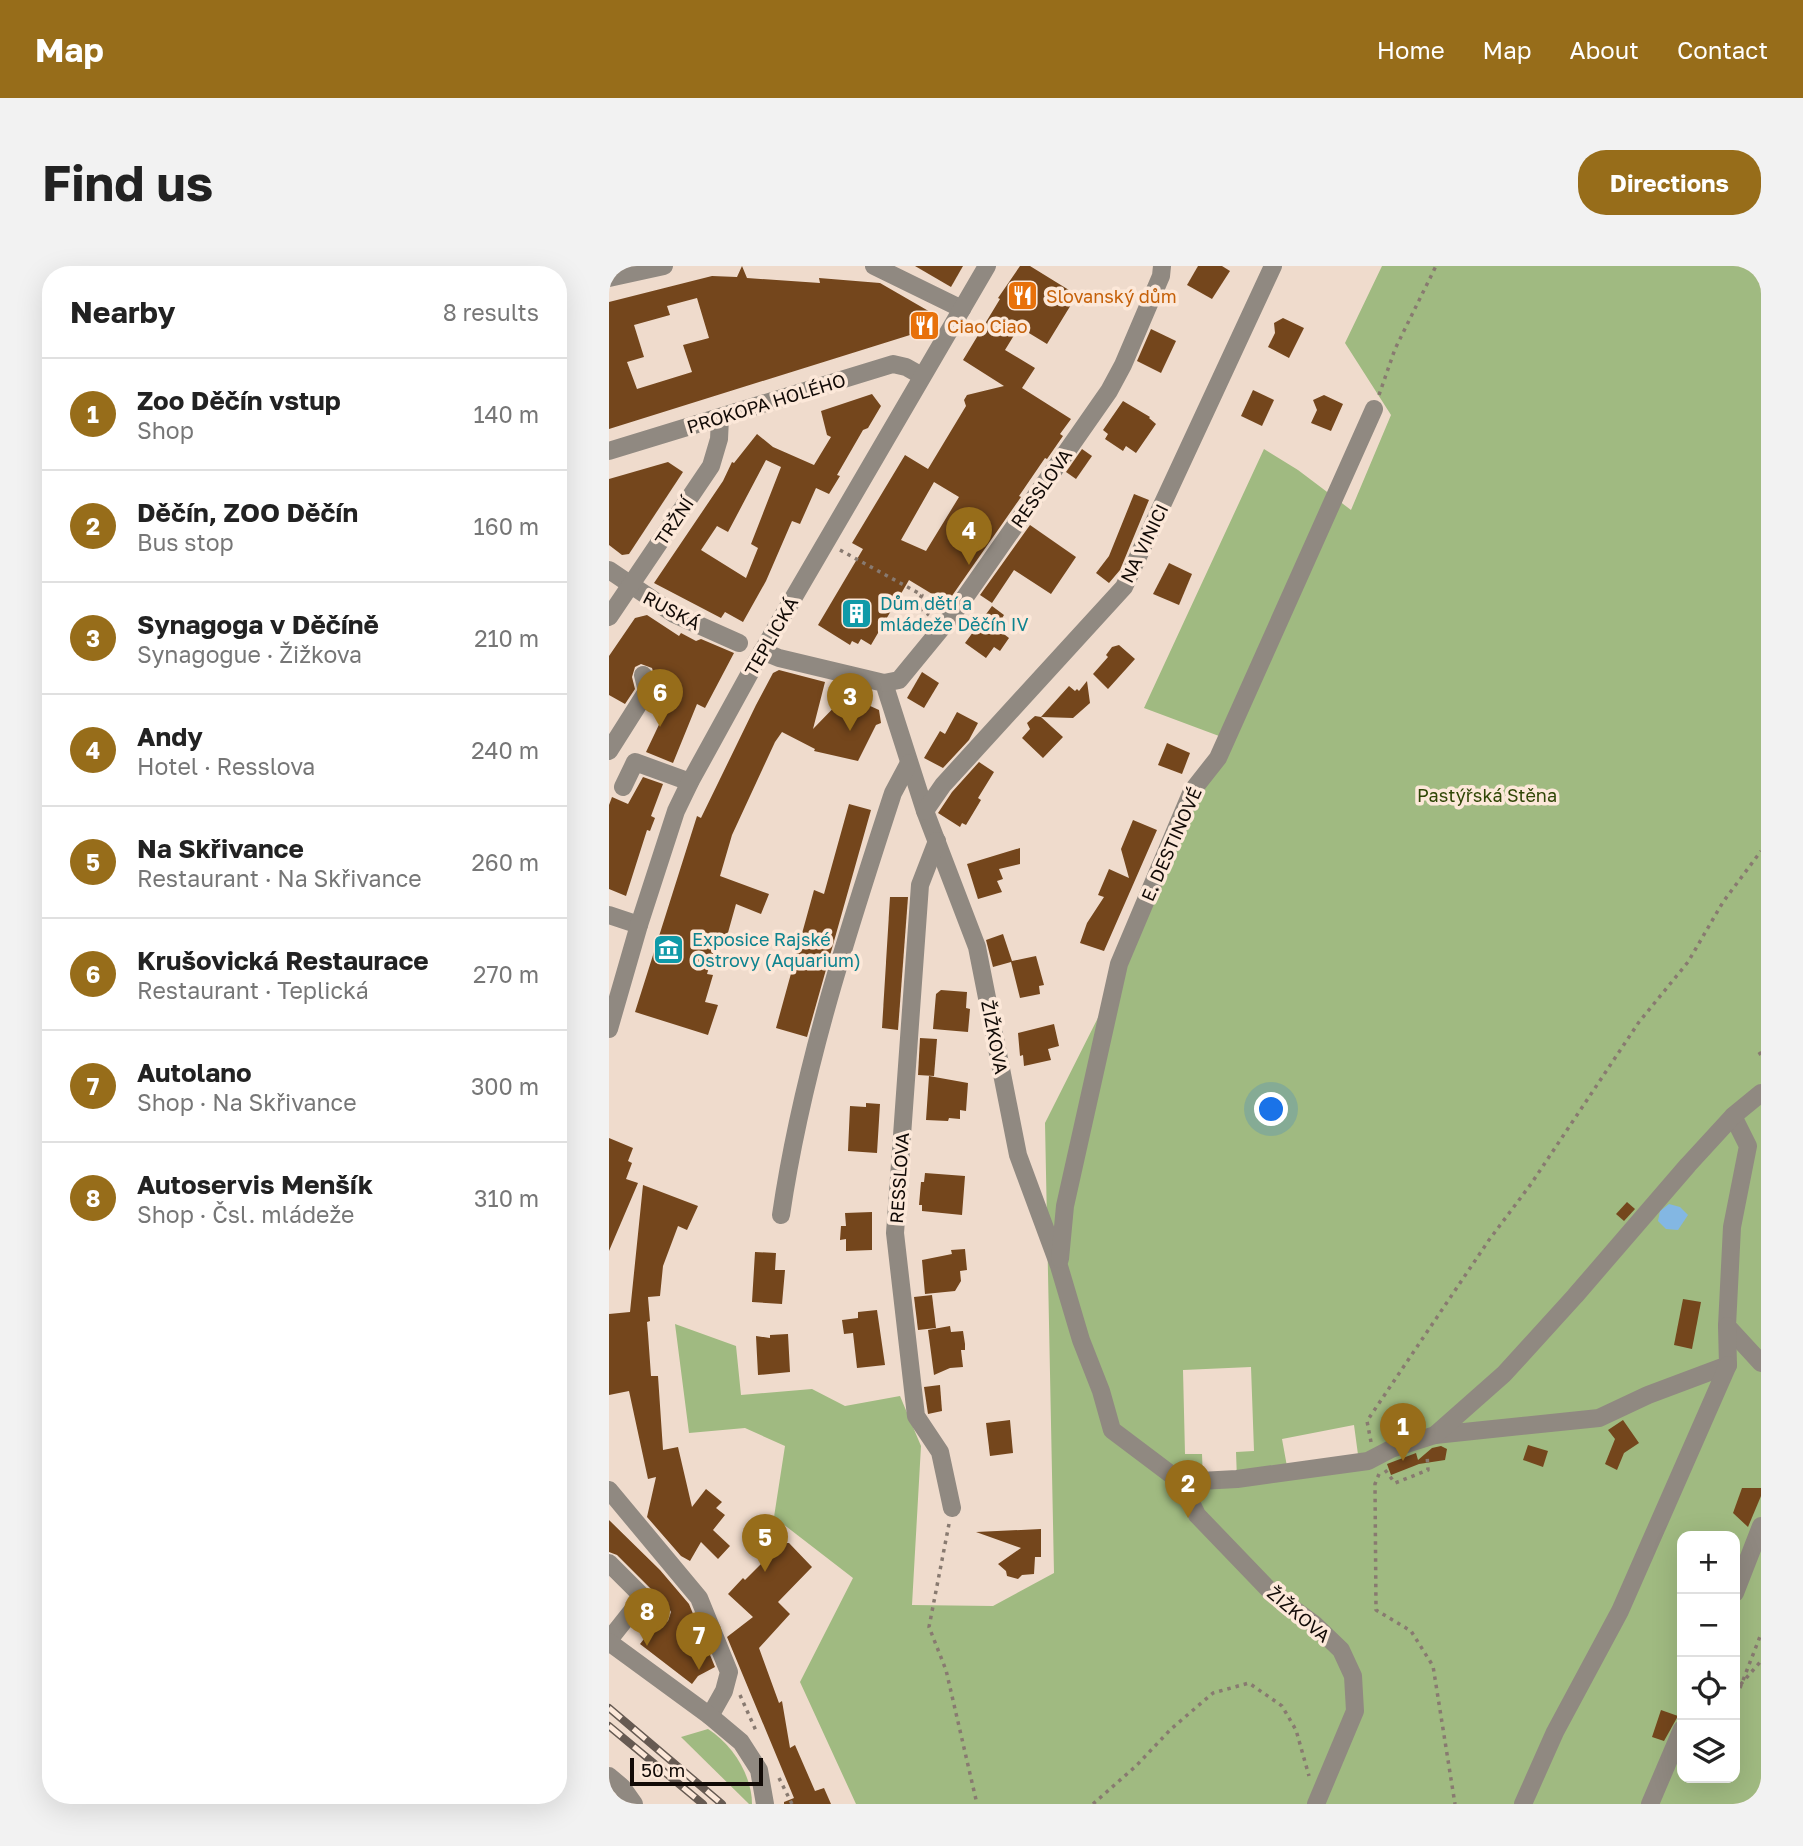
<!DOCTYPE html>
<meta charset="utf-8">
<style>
:root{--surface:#fff;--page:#f2f2f2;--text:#222;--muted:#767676;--line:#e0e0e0;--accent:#976d1a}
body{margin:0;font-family:"Golos Text",sans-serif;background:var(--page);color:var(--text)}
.controls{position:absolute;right:21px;bottom:21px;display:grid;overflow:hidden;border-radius:14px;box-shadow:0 7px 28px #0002}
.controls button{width:63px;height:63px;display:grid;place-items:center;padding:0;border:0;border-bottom:2px solid var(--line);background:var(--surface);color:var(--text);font:35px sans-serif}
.scale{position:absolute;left:21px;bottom:18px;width:133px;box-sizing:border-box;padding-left:7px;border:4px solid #110a06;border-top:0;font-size:19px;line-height:24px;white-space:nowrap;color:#110a06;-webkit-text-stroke:5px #fce8d9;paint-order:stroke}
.you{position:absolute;left:663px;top:844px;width:24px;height:24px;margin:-18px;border:5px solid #fff;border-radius:50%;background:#1a73e8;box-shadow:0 0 0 10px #1a73e833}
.badge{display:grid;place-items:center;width:46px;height:46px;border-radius:50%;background:var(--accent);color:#fff;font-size:23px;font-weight:700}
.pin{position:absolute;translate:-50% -58px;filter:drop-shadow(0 2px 4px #0008)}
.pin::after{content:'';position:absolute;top:37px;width:24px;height:21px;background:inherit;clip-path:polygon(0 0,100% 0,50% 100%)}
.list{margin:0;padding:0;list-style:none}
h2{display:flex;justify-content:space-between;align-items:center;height:91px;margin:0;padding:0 28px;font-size:30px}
h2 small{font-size:23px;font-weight:400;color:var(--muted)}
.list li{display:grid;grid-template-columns:46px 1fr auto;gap:21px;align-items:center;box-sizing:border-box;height:112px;padding:0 28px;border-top:2px solid var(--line)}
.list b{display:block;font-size:26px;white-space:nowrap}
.list p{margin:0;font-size:23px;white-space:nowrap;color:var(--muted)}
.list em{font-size:23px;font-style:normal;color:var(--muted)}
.icon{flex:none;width:38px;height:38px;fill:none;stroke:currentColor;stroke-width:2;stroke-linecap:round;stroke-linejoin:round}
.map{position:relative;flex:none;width:1152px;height:1538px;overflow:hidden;border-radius:28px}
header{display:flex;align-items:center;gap:42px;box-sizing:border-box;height:98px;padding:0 35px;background:var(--accent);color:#fff}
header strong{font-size:33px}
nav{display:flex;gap:38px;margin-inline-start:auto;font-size:24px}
.intro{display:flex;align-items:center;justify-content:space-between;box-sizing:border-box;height:168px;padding:0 42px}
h1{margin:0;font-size:49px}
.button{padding:18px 32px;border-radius:28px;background:var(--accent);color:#fff;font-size:24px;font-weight:700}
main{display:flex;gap:42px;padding:0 42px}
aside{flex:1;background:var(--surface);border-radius:28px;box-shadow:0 7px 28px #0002}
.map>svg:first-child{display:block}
.green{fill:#a0ba81;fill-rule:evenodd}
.water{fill:#83b7e3}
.building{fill:#74461c;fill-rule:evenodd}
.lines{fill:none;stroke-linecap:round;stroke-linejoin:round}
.path{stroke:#887a70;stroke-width:3.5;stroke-dasharray:3.5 5;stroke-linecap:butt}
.minor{stroke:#908981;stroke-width:18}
.rail-casing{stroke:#665a52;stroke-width:8}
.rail{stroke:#fce8d9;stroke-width:5;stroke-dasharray:16;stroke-linecap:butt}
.labels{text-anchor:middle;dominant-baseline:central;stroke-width:7;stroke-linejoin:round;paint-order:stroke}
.food-label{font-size:18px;fill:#c56008;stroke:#fce8d9;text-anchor:start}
.street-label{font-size:18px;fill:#110a06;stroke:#fce8d9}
.culture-label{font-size:18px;fill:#0d838f;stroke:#fce8d9;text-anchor:start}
.park-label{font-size:18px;fill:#2f4605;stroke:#fce8d9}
</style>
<header>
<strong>Map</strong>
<nav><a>Home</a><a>Map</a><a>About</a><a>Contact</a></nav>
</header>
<div class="intro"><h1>Find us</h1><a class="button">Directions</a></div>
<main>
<aside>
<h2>Nearby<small>8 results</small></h2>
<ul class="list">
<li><span class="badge">1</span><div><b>Zoo Děčín vstup</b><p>Shop</p></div><em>140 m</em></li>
<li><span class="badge">2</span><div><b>Děčín, ZOO Děčín</b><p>Bus stop</p></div><em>160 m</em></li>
<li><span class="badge">3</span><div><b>Synagoga v Děčíně</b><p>Synagogue · Žižkova</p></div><em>210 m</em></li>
<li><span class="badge">4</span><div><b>Andy</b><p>Hotel · Resslova</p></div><em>240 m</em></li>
<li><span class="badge">5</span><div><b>Na Skřivance</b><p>Restaurant · Na Skřivance</p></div><em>260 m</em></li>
<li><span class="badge">6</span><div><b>Krušovická Restaurace</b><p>Restaurant · Teplická</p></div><em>270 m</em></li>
<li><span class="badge">7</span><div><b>Autolano</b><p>Shop · Na Skřivance</p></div><em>300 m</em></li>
<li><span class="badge">8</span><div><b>Autoservis Menšík</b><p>Shop · Čsl. mládeže</p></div><em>310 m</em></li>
</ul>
</aside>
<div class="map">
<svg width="1152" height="1538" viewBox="0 0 1152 1538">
<rect width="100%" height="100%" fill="#efdbcc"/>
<g class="green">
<path d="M773,0h379v1538h-905l-56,-122 53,-104 -79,-61 11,-71 -40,-18 -56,5 -14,-109 61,22 5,49 71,-6 33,17 55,-10 21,50 -9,159 81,1 61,-33 -9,-450 74,-147 100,-240 -75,-28 120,-259 34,21 53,40 40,-95 -46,-72zM642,1101l3,84 -18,1 1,27 -34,1 -1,-26h-17l-2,-84zM745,1159l5,37 -71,10 -6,-33zM1073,1270h53v242h-53z"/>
<path d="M99,1463c24,15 44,46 44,75h-3l-68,-67z"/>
</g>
<path class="water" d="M1060,938l11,3 8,8 -10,15 -12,-1 -8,-8 2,-10z"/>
<g class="building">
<path d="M133,0l5,12 73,5 -1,-5 61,5 52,30 1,5 -7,12 -317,99v-127l103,-26 25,1zM88,32l12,40 -26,7 9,27 -55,17 -10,-27 17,-5 -10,-32 36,-10 -3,-9z"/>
<path d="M306,0h48l-12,21z"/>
<path d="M411,0h10l47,29 -30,49 -28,-17 -14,23 30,18 -13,20 49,31 -11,15 3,2 -16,23 -2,-1 -26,38 2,1 -74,106 -38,-23 -38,65 -10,-6 -3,5 -6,-3 -2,4 -32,-20 45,-76 -11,-6 53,-88 23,14 38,-63 -2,-6 3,-5 37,-9 -41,-26 37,-61 -2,-1zM325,216l25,15 -33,54 -25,-11z"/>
<path d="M589,0h24l8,5 -18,28 -25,-14z"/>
<path d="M674,52l21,10 -15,30 -21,-11 7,-14 -1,-10z"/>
<path d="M542,63l25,12 -15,32 -24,-12z"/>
<path d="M644,124l21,10 -12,26 -21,-10z"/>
<path d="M263,128l9,12 -13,22 -5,2 -26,45 3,1 -11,18 -13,-6 -16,36 -8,-3 -26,60 -23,41 -18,-10 -4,6 -67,-35 69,-102 9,-19 2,1 23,-29 16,13 41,18 17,-28 -4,-2 -6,-24zM157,194l15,7 -30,77 7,4 -12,30 -45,-28 16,-24 11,6z"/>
<path d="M715,129l19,9 -12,27 -20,-8 6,-13 -4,-10z"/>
<path d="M514,135l27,16 -1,1 7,6 -20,29 -10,-7 -3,5 -18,-12 3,-5 -5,-4z"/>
<path d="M473,183l10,7 -16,23 -10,-7z"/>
<path d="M59,196l15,10 -54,82 -7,1 -13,-10v-66z"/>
<path d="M525,228l15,6 -29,70 -11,13 -13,-10 13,-17z"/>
<path d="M421,259l46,32 -25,37 -37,-24 -22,33 -12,-8z"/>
<path d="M560,297l23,11 -13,31 -26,-11z"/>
<path d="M383,340l12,9 -8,13 13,10 -9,13 -6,-4 -8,11 -21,-15z"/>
<path d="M38,349l32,21 2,-3 15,8 5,-2 33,14 -29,55 -8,-4 -24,59 -27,-11 28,-59 -18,-12 -4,-13 -11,-4 -6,3 -3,10 3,12 -10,15 -16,-9v-39l26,-38z"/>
<path d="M510,379l16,14 -27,30 -15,-15 15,-17 -2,-2 6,-8z"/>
<path d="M170,404l46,12 -12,47 33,-34 33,15 2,13 -5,2 -18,36 -44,-10 1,-2 -33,-17 -7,10 -43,93 -12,41 49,18 -8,20 -25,-10 -12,43 -8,-3 -9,30 6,1 -8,27 13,3 -10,30 -73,-23 62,-196 4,2 55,-113 17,-32z"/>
<path d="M313,406l17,11 -15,25 -17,-10z"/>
<path d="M478,415l3,22 -17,15 -32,-1 22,20 -20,21 -21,-20 8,-9 -3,-6 8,-7 6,1 28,-31 6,5 2,-2 2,2z"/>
<path d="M348,446l21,11 -9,17 -26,28 -19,-10 16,-27 5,3z"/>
<path d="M558,477l23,10 -8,21 -24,-9z"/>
<path d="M370,496l15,10 -16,26 3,2 -15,25 -4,-2 -2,4 -22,-14 14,-21z"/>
<path d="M34,511l20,7 -12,32 4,2 -5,13 -3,-1 -21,66 -17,-7v-84l3,-8 16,7z"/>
<path d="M240,538l22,6 -64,227 -31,-9 38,-138 10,4z"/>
<path d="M524,554l24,10 -53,121 -24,-8 7,-20 17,-26 -6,-2 11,-26 20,9 -8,-29z"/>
<path d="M411,582v16l-21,5 4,10 -6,2 5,11 -24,7 -11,-35z"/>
<path d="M281,631h18l-10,133 -16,-2z"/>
<path d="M394,668l9,27 24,-5 8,29 -5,1 1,8 -20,4 -9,-36 -18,5 -7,-27z"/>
<path d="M332,724l26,2 -1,16 4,1 -2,23 -35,-3 3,-35z"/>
<path d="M445,758l5,22 -11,3 3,11 -27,6 -1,-11 -3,1 -2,-23z"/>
<path d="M311,772l17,1 -3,37 -16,-1z"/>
<path d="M320,810l39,7 -2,28 -6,-1v9l-11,-1 -1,3 -22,-1z"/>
<path d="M257,837l14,1 -3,49 -29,-2 2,-45 16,1z"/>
<path d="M0,872l24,10 -5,13 4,2 -6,16 12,4 -29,68z"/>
<path d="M316,907l40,3 -3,39 -40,-4v-6h-3l2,-23h3z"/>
<path d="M34,919l55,21 -11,24 -9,-4 -15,40 -3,30 -12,1 2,24 -3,1 1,12 3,42h7l5,74 15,-3 14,60 14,-18 16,13 -6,6 9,7 -12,15 17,16 -12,13 -17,-17 -11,19 -9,-5 -34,-39 9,-40 -8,2 -19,-88 -20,4v-81l21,-2z"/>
<path d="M1018,936l8,7 -11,12 -8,-7z"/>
<path d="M263,946v38l-26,1v-12l-6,1 1,-14h5l-1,-13z"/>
<path d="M356,983l2,21 -7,1 1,10 -6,10 -30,3 -3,-34 30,-6 -1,-4z"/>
<path d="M146,986l21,1 -1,17h10l-3,34 -30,-2z"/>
<path d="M323,1029l4,33 -18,2 -4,-33z"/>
<path d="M1074,1033l18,3 -9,47 -18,-4z"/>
<path d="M268,1044l8,55 -28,3 -4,-35 -9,1 -2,-14 16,-2v-6z"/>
<path d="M341,1060l1,6 12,-1 2,13v6h-4l2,17 -13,1 -16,7 -6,-45z"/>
<path d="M179,1068l2,38 -32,3 -2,-39 14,2v-3z"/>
<path d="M331,1119l2,26 -14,3 -4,-27z"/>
<path d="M401,1154l3,33 -23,3 -4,-33z"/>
<path d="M1014,1154l16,23 -15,10 -7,17 -12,-6 10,-25 -7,-9z"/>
<path d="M919,1179l20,6 -5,16 -20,-7z"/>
<path d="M832,1180l6,3 -2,11 -26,4 -28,11 -4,-11 29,-11 2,7 14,-12z"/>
<path d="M1133,1222h19v8l-13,31 -15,-14z"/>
<path d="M0,1254l51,50 29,34 26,63 -17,9 -6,8 -52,-40 16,-20 6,1 6,-4 3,-9 -3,-6 -51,-51 -8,-3z"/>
<path d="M432,1263v28h-6l-1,17 -12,1 -4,4 -11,-3 -1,-5 -8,-7 23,-16 -45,-16z"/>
<path d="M173,1277h7l23,24 -34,35 12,12 -31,34 20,55 3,-2 8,47 5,-3 20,46 9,-3 7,16h-47v-2l10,-4 -67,-161 26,-20 -25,-23 15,-16 2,2z"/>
<path d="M1052,1444l17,6 -14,25 -12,-4z"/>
</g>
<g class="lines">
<g class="path">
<path d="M770,129l16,-46 41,-83"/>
<path d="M231,284l82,45 -6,10 13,10"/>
<path d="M1150,786l2,3"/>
<path d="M762,1176l-4,-21 122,-181 42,-56 108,-162 49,-60 35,-60 38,-51"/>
<path d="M776,1204l10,13 33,-13 -1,-16"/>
<path d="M770,1208l-4,10 1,126 35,21 22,35 22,138"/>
<path d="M340,1258l-20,103 17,43 31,134"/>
<path d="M1131,1422l21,-54"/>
<path d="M1126,1425l26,-30"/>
<path d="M131,1429l17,38"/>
<path d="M170,1512l13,26"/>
<path d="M484,1538l43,-38 35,-37 42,-36 36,-10 33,23 14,24 13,46"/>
</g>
<g class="minor">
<path d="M265,0l88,43"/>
<path d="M0,12l55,-12"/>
<path d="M0,185l284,-87 13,3 16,9"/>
<path d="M0,304l65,44 65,29"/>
<path d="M0,351l102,-151 8,-27 1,-21"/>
<path d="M153,385l17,7 105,25 41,128 52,136 41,208 41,111 22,74 20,51 11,39 69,52 16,33 76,79 41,30 27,26 12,26 2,35 -39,93"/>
<path d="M275,417l15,-3 55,-67 155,-222 14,-26 38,-89 1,-10"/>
<path d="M0,485l38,-60 -4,-16"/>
<path d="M14,521l12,-25 55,20"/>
<path d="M316,545l18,-26 181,-198 149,-321"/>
<path d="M328,575l-17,44 -25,348 21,183 24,36 12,56"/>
<path d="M0,649l30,10"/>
<path d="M0,763l30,-104 37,-114 14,-29 66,-120 231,-396"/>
<path d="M1124,850l15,30 -16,81 -5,99 34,37"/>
<path d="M172,949c21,-144 67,-284 112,-422l16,-30"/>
<path d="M451,993l5,-53 54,-242 73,-173 26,-33 156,-349"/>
<path d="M826,1169l164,-17 49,-23 80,-30 -1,-39"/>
<path d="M572,1216l56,-3 131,-18 23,-12 44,-14 69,-61 71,-78 113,-131 45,-49 28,-23"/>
<path d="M0,1224l90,108 30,74 -5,19 -14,25"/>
<path d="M0,1297l51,51"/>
<path d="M1126,1327l26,-67"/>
<path d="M0,1374l34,-43"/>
<path d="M0,1376l101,74 31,26 18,28 6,34"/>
<path d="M0,1510l13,11 12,17"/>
<path d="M914,1538l32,-72 65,-121 108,-246"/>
<path d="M1041,1538l32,-75"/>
</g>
<defs>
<g id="rail">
<path d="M0,1442l113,96"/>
<path d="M0,1460l94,78"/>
</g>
</defs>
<use href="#rail" class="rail-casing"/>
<use href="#rail" class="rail"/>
</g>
<defs>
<symbol id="restaurant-square" viewBox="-11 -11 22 22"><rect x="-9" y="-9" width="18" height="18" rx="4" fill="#e8710a" stroke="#fce8d9"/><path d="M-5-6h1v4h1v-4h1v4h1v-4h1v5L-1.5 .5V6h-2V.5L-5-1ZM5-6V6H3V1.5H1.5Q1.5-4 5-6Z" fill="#fff"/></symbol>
<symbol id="building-square" viewBox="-11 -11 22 22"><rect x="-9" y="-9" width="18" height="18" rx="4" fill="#0f9aa8" stroke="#fce8d9"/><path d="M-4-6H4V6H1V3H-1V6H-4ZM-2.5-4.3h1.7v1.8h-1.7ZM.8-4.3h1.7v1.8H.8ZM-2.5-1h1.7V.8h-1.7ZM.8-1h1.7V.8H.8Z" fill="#fff"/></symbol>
<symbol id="museum-square" viewBox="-11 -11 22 22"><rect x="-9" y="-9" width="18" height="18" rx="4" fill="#0f9aa8" stroke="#fce8d9"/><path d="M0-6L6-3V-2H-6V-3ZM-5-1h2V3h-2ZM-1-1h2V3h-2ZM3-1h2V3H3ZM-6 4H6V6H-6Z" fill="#fff"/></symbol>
</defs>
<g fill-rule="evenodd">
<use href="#restaurant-square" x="396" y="12" width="35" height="35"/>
<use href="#restaurant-square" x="298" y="42" width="35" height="35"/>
<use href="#building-square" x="230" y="330" width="35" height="35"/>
<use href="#museum-square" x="42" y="666" width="35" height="35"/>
</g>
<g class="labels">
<g class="food-label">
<text x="437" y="30">Slovanský dům</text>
<text x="338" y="60">Ciao Ciao</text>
</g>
<g class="street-label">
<text transform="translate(157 137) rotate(-17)">PROKOPA HOLÉHO</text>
<text transform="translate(432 222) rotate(-55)">RESSLOVA</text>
<text transform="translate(65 255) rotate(-56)">TRŽNÍ</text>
<text transform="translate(535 277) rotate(-64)">NA VINICI</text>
<text transform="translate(63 344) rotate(28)">RUSKÁ</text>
<text transform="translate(162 370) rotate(-60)">TEPLICKÁ</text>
<text transform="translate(562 578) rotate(-66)">E. DESTINOVÉ</text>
<text transform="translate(386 771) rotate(79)">ŽIŽKOVA</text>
<text transform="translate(290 912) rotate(-86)">RESSLOVA</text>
<text transform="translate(690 1348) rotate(40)">ŽIŽKOVA</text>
</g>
<g class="culture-label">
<text x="271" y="337">Dům dětí a<tspan x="271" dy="21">mládeže Děčín IV</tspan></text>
<text x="83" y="673">Exposice Rajské<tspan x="83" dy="21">Ostrovy (Aquarium)</tspan></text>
</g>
<g class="park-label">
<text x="878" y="529">Pastýřská Stěna</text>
</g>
</g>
</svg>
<div class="controls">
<button>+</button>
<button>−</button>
<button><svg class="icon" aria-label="locate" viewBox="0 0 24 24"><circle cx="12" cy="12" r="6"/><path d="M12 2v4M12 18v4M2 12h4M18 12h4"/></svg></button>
<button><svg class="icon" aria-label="layers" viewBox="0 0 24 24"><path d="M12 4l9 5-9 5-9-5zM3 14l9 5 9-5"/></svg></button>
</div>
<div class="scale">50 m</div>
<div class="you"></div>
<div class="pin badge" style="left:794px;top:1195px">1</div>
<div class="pin badge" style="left:579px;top:1252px">2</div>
<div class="pin badge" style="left:241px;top:465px">3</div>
<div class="pin badge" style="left:360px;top:299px">4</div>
<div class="pin badge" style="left:156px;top:1306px">5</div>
<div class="pin badge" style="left:51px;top:461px">6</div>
<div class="pin badge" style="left:90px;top:1404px">7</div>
<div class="pin badge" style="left:38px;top:1380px">8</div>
</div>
</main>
